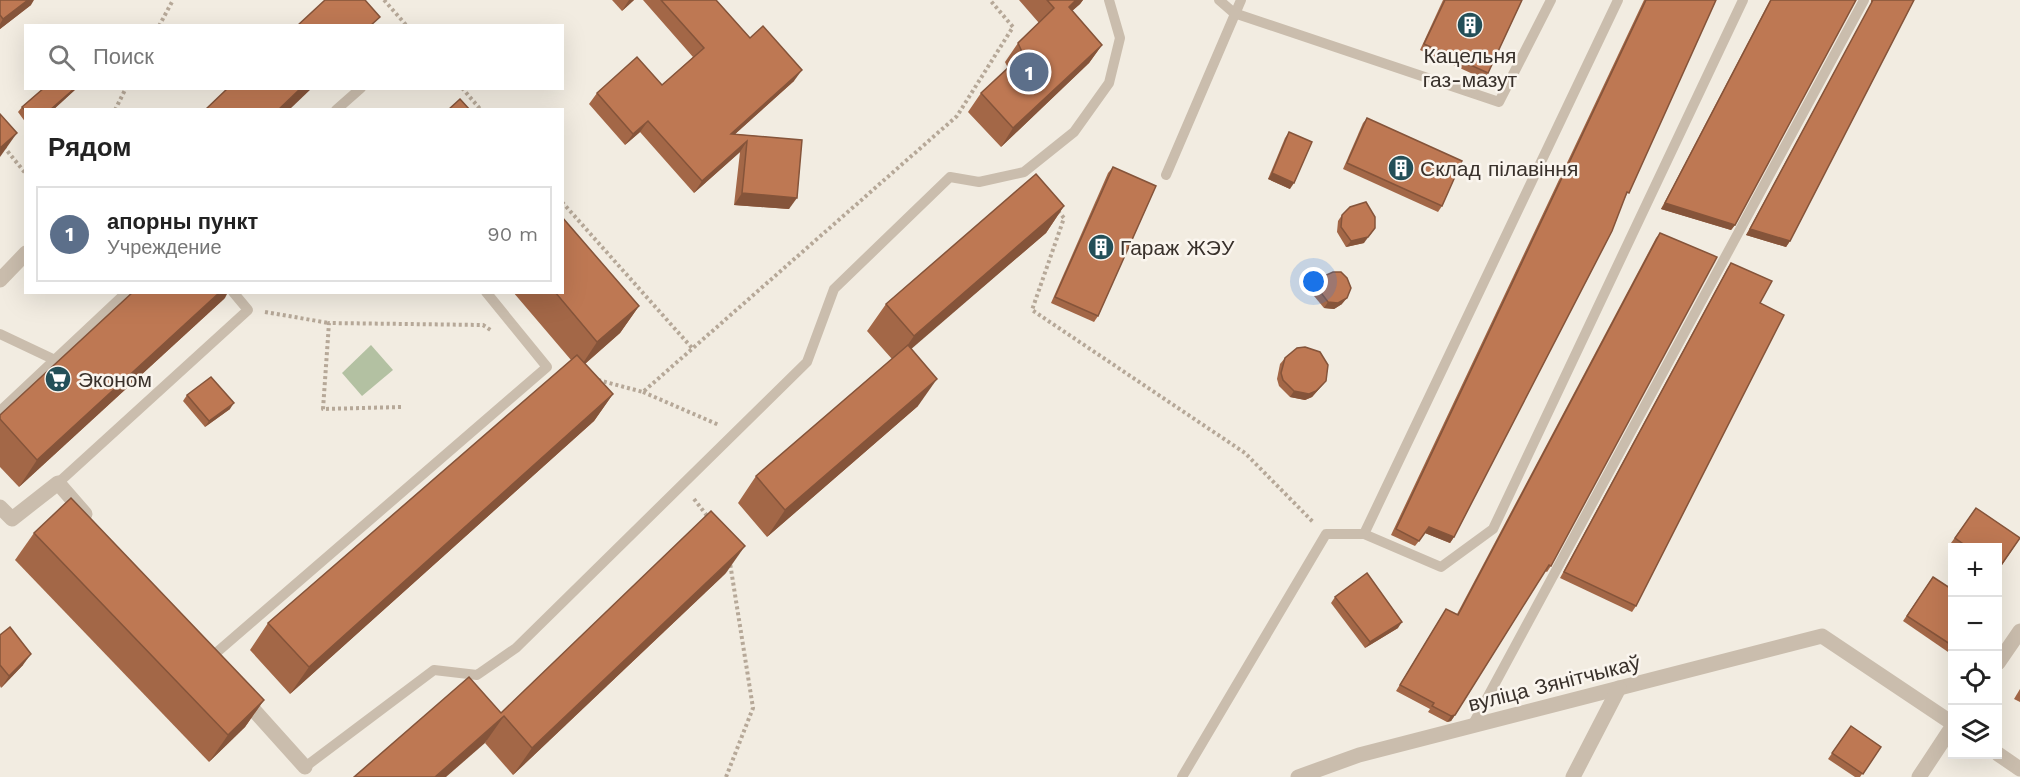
<!DOCTYPE html>
<html lang="ru">
<meta charset="utf-8">
<style>
:root{--surface:#fff;--page:#f6f6f6;--text:#222;--muted:#767676;--line:#e0e0e0;--accent:#d93025}
body{margin:0;font-family:"Work Sans",sans-serif;background:var(--page);color:var(--text)}
.controls{position:absolute;right:18px;bottom:18px;display:grid;overflow:hidden;border-radius:0px;box-shadow:0 6px 24px #0002}
.controls button{width:54px;height:54px;display:grid;place-items:center;padding:0;border:0;border-bottom:2px solid var(--line);background:var(--surface);color:var(--text);font:30px sans-serif}
.you{position:absolute;left:1314px;top:282px;width:21px;height:21px;margin:-15px;border:4px solid #fff;border-radius:50%;background:#1a73e8;box-shadow:0 0 0 9px #1a73e833}
.badge{display:grid;place-items:center;width:39px;height:39px;border-radius:50%;background:var(--accent);color:#fff;font-size:20px;font-weight:700}
.pin{position:absolute;translate:-50% -50%;border:3px solid #fff;box-shadow:0 2px 6px #0006}
.list{margin:0;padding:0;list-style:none}
h2{display:flex;justify-content:space-between;align-items:center;height:78px;margin:0;padding:0 24px;font-size:26px}
h2 small{font-size:20px;font-weight:400;color:var(--muted)}
.list li{display:grid;grid-template-columns:39px 1fr auto;gap:18px;align-items:center;box-sizing:border-box;height:96px;margin:0 12px 12px;padding:0 12px;border:2px solid var(--line);border-radius:0px}
.list b{display:block;font-size:22px;white-space:nowrap}
.list p{margin:0;font-size:20px;white-space:nowrap;color:var(--muted)}
.list em{font-size:20px;font-style:normal;color:var(--muted)}
.icon{flex:none;width:33px;height:33px;fill:none;stroke:currentColor;stroke-width:2;stroke-linecap:round;stroke-linejoin:round}
.map{position:relative;flex:none;width:2020px;height:777px;overflow:hidden}
.search{position:absolute;background:var(--surface);box-shadow:0 6px 24px #0002;left:24px;top:24px;width:540px;height:66px;display:flex;align-items:center;gap:15px;box-sizing:border-box;padding:0 21px;border-radius:0px;color:var(--muted);font-size:22px}
.panel{position:absolute;background:var(--surface);box-shadow:0 6px 24px #0002;left:24px;top:108px;width:540px;height:186px;border-radius:0px}
.map>svg:first-child{display:block}
.green{fill:#b3c1a2}
.lines{fill:none;stroke-linecap:round;stroke-linejoin:round}
.path{stroke:#b6a898;stroke-width:4;stroke-dasharray:3 3;stroke-linecap:butt}
.service{stroke:#cabdad;stroke-width:10}
.minor{stroke:#cabdad;stroke-width:15}
.wall{fill:#a36747}
.shaded-wall{fill:#85543a}
.building{fill:#be7853;stroke:#85543a;stroke-width:1.5}
.labels{text-anchor:middle;dominant-baseline:central;stroke-width:5;stroke-linejoin:round;paint-order:stroke}
.poi-label{font-size:21px;fill:#39312b;stroke:#faf5ee;text-anchor:start}
.street-label{font-size:21px;fill:#39312b;stroke:#faf5ee}
</style>
<div class="map">
<svg width="2020" height="777" viewBox="0 0 2020 777">
<rect width="100%" height="100%" fill="#f2ece1"/>
<path class="green" d="M371,345l22,25 -31,26 -20,-23z"/>
<g class="lines">
<g class="path">
<path d="M384,0l23,26"/>
<path d="M159,26l14,-26"/>
<path d="M462,88l19,22"/>
<path d="M115,110l11,-22"/>
<path d="M0,142l26,32"/>
<path d="M562,202l130,146"/>
<path d="M1058,211l6,7 -32,92 213,143 69,70"/>
<path d="M265,312l64,11"/>
<path d="M598,380l45,12 314,-276 56,-89 -23,-27"/>
<path d="M643,392l76,33"/>
<path d="M401,407l-78,2 6,-86 154,2 9,6"/>
<path d="M694,499l14,18"/>
<path d="M726,777l27,-69 -23,-145"/>
</g>
<g class="service">
<path d="M1219,0l15,13 265,89 52,-102"/>
<path d="M336,110l25,-22"/>
<path d="M1166,175l75,-175"/>
<path d="M0,334l55,26"/>
<path d="M0,411l127,-119"/>
<path d="M58,483l190,-173 -15,-18"/>
<path d="M1364,534l77,33 52,-38 250,-529"/>
<path d="M209,659l338,-292 -61,-75"/>
<path d="M1472,726l392,-726"/>
<path d="M305,767l129,-97 43,5 39,-27 291,-286 27,-73 116,-112 29,5 45,-10 50,-40 35,-49 11,-45 -11,-38"/>
<path d="M1182,777l144,-243h38l254,-534"/>
</g>
<g class="minor">
<path d="M0,280l26,-27"/>
<path d="M0,507l12,12 46,-36 27,31"/>
<path d="M1998,663l22,-32"/>
<path d="M243,698l62,69"/>
<path d="M1998,754l22,15"/>
<path d="M1298,777l61,-22 463,-119 130,87"/>
<path d="M1573,777l46,-89"/>
<path d="M1919,777l33,-50"/>
</g>
</g>
<g class="wall">
<path d="M0,0l31,5 -31,24z"/>
<path d="M612,0h22l-12,11z"/>
<path d="M643,0h73l34,38 44,43 -59,53 67,6 -13,69 -55,-4 6,-53 -46,41 -54,-61 -15,13 -36,-41 8,-11 65,-8 31,-28z"/>
<path d="M1019,0h64l-3,4 -8,7 30,34 -13,18 -88,84 -33,-35 13,-19 27,-25 -3,-6 13,-19 21,-20z"/>
<path d="M1443,0h79l-34,73 -4,6 -64,-29z"/>
<path d="M1644,0h72l-91,198 -171,339 -4,6 -25,-10 -10,13 -24,-11z"/>
<path d="M1770,0h86l-121,225 -4,5 -70,-21z"/>
<path d="M1871,0h43l-124,241 -4,6 -40,-12 125,-231z"/>
<path d="M44,88h33l-24,22h-27v13l-8,-11 4,-5z"/>
<path d="M1367,118l75,88 -4,6 -95,-43 20,-46z"/>
<path d="M1289,132l1,57 -22,-10 17,-41z"/>
<path d="M1113,167l-15,149 -4,6 -43,-19 57,-130z"/>
<path d="M1064,206l-18,27 -135,115 7,58 -151,131 -29,-34 18,-27 136,-117 -25,-28 19,-27z"/>
<path d="M1342,215l22,28 -18,4 -9,-15 1,-11z"/>
<path d="M1660,233l-109,333 -4,6 -2,-1 -90,144 -4,6 -4,1 -19,-10 2,-3 -34,-18 50,-82 11,5 199,-376z"/>
<path d="M1731,263l29,40 -124,303 -4,6 -72,-34 167,-309z"/>
<path d="M1324,276l18,28 -8,5 -10,-1 -10,-12 5,-14z"/>
<path d="M513,292h49l77,14 -19,27 -35,31 28,30 -19,27 -304,273 -40,-44 18,-27 303,-263z"/>
<path d="M225,298l-206,189 -19,-20v-52z"/>
<path d="M1285,358l41,23 -14,16 -7,3 -15,-3 -11,-11 -2,-7 3,-15z"/>
<path d="M187,395l43,14 -25,18 -22,-26z"/>
<path d="M1976,508l44,30 -22,33v-23h-41l-6,-5z"/>
<path d="M34,533l230,167 -19,27 -36,35 -194,-202z"/>
<path d="M726,573l-213,202 -28,-32 16,-30z"/>
<path d="M1933,577l20,13v62l-2,2 -48,-33z"/>
<path d="M1335,597l63,31 -33,20 -34,-45z"/>
<path d="M0,635l23,30 -22,23 -1,-2z"/>
<path d="M2020,689v13l-6,-3z"/>
<path d="M1851,726l30,21 -21,30h-5l-27,-18z"/>
</g>
<g class="shaded-wall">
<path d="M28,0h6l-3,5 -31,24v-5l3,-5z"/>
<path d="M629,0h5l-12,11z"/>
<path d="M1076,0h7l-3,4 -24,21 13,-18z"/>
<path d="M1102,45l-13,18 -88,84 12,-19z"/>
<path d="M802,70l-8,11 -71,64 8,-11z"/>
<path d="M75,88h2l-24,22h-3z"/>
<path d="M301,88h11l-23,22h-11z"/>
<path d="M648,121l-8,11 -15,13 8,-11z"/>
<path d="M17,133l-17,24v-9z"/>
<path d="M747,141l-7,11 -46,41 8,-12z"/>
<path d="M1272,173l22,10 -4,6 -22,-10z"/>
<path d="M742,193l55,5 -8,11 -55,-4z"/>
<path d="M1665,203l70,22 -4,5 -70,-21z"/>
<path d="M1064,206l-18,27 -151,130 19,-27z"/>
<path d="M1375,228l-11,15 -18,4 5,-6z"/>
<path d="M1750,229l40,12 -4,6 -40,-12z"/>
<path d="M220,292h8l-3,6 -206,189 18,-27z"/>
<path d="M1347,298l-5,6 -8,5 -10,-1 4,-6z"/>
<path d="M639,306l-19,27 -41,36 18,-27z"/>
<path d="M937,379l-19,27 -151,131 18,-27z"/>
<path d="M1326,381l-14,16 -7,3 -15,-3 4,-6z"/>
<path d="M613,394l-19,27 -304,273 19,-27z"/>
<path d="M234,403l-4,6 -25,18 4,-6z"/>
<path d="M1429,527l25,10 -4,6 -25,-10 -10,13z"/>
<path d="M745,546l-19,27 -213,202 19,-27z"/>
<path d="M1402,622l-4,6 -33,20 5,-6z"/>
<path d="M31,654l-8,11 -22,23 8,-12z"/>
<path d="M264,700l-19,27 -36,35 19,-27z"/>
<path d="M1455,715l-4,6 -4,1 4,-6z"/>
<path d="M504,716l-19,27 -39,34h-11z"/>
</g>
<g class="building">
<path d="M0,0h28l-25,19 -3,-4z"/>
<path d="M325,0h40l15,17 -10,9h-73z"/>
<path d="M661,0h55l34,38 13,-12 39,44 -71,64 71,6 -5,58 -55,-5 5,-52 -45,40 -54,-60 -15,13 -36,-41 40,-36 25,28 42,-37z"/>
<path d="M1047,0h29l-7,7 33,38 -89,83 -32,-35 42,-39 -5,-11 36,-35z"/>
<path d="M1445,0h77l-34,73 -64,-29z"/>
<path d="M1646,0h70l-87,193 -2,-1 -15,39 -158,306 -25,-10 -10,14 -23,-12z"/>
<path d="M1771,0h85l-121,225 -70,-22z"/>
<path d="M1873,0h41l-124,241 -40,-12z"/>
<path d="M44,88h31l-25,22h-24v1l-4,-4z"/>
<path d="M228,88h73l-23,22h-73z"/>
<path d="M460,99l10,11h-22z"/>
<path d="M0,114l17,19 -17,15z"/>
<path d="M1367,118l95,43 -20,45 -95,-43z"/>
<path d="M1289,132l23,10 -18,41 -22,-10z"/>
<path d="M1113,167l43,19 -58,130 -43,-19z"/>
<path d="M1036,174l28,32 -150,130 -28,-32z"/>
<path d="M1366,202l9,15v11l-7,9 -17,4 -10,-14 1,-12 8,-8z"/>
<path d="M562,217l77,89 -42,36 -42,-50h7z"/>
<path d="M1660,233l57,24 -166,309 -2,-1 -94,150 -4,1 -19,-10 2,-3 -34,-18 46,-76 12,6z"/>
<path d="M1731,263l41,18 -12,22 24,12 -148,291 -72,-34z"/>
<path d="M1333,272h8l6,6 4,10 -4,10 -9,5 -10,-1 -9,-12 5,-14z"/>
<path d="M133,292h87l-183,168 -37,-41v-4z"/>
<path d="M908,345l29,34 -152,131 -29,-34z"/>
<path d="M1305,347l15,5 8,13 -2,16 -10,10 -7,3 -15,-3 -11,-11 -2,-7 4,-15 12,-10z"/>
<path d="M577,355l36,39 -304,273 -41,-44z"/>
<path d="M211,377l23,26 -25,18 -22,-26z"/>
<path d="M71,498l193,202 -36,35 -194,-202z"/>
<path d="M1976,508l44,30 -21,30 -1,-1v-19h-29l-14,-10z"/>
<path d="M711,511l34,35 -213,202 -28,-32 -69,61h-81l115,-100 32,36z"/>
<path d="M1367,573l35,49 -32,20 -35,-45z"/>
<path d="M1933,577l20,13v56l-46,-30z"/>
<path d="M10,627l21,27 -22,22 -9,-11v-30z"/>
<path d="M1851,726l30,21 -18,27 -31,-21z"/>
</g>
<defs>
<symbol id="building-disc" viewBox="-11 -11 22 22"><circle r="9.5" fill="#234f58" stroke="#faf5ee"/><path d="M-4-6H4V6H1V3H-1V6H-4ZM-2.5-4.3h1.7v1.8h-1.7ZM.8-4.3h1.7v1.8H.8ZM-2.5-1h1.7V.8h-1.7ZM.8-1h1.7V.8H.8Z" fill="#fff"/></symbol>
<symbol id="supermarket-disc" viewBox="-11 -11 22 22"><circle r="9.5" fill="#234f58" stroke="#faf5ee"/><path d="M-6-5.5h2.5l.6 2H6L4.5 2H-2.5L-4.4-4H-6ZM-1.5 3.2a1.3 1.3 0 1 0 .1 0ZM3 3.2a1.3 1.3 0 1 0 .1 0Z" fill="#fff"/></symbol>
</defs>
<g fill-rule="evenodd">
<use href="#building-disc" x="1455" y="10" width="30" height="30"/>
<use href="#building-disc" x="1386" y="153" width="30" height="30"/>
<use href="#building-disc" x="1086" y="232" width="30" height="30"/>
<use href="#supermarket-disc" x="43" y="364" width="30" height="30"/>
</g>
<g class="labels">
<g class="poi-label">
<text x="1470" y="55" text-anchor="middle">Кацельня<tspan x="1470" dy="24">газ-мазут</tspan></text>
<text x="1420" y="168">Склад пілавіння</text>
<text x="1120" y="247">Гараж ЖЭУ</text>
<text x="78" y="379">Эконом</text>
</g>
<g class="street-label">
<text transform="translate(1554 683) rotate(-14)">вуліца Зянітчыкаў</text>
</g>
</g>
</svg>
<div class="controls">
<button>+</button>
<button>−</button>
<button><svg class="icon" aria-label="locate" viewBox="0 0 24 24"><circle cx="12" cy="12" r="6"/><path d="M12 2v4M12 18v4M2 12h4M18 12h4"/></svg></button>
<button><svg class="icon" aria-label="layers" viewBox="0 0 24 24"><path d="M12 4l9 5-9 5-9-5zM3 14l9 5 9-5"/></svg></button>
</div>
<div class="you"></div>
<div class="pin badge" style="left:1029px;top:72px;background:#5c6f8a">1</div>
<div class="search"><svg class="icon" aria-label="search" viewBox="0 0 24 24"><circle cx="10" cy="10" r="6"/><path d="M15 15l6 6"/></svg>Поиск</div>
<section class="panel">
<h2>Рядом<small></small></h2>
<ul class="list">
<li><span class="badge" style="background:#5c6f8a">1</span><div><b>апорны пункт</b><p>Учреждение</p></div><em>90 m</em></li>
</ul>
</section>
</div>
